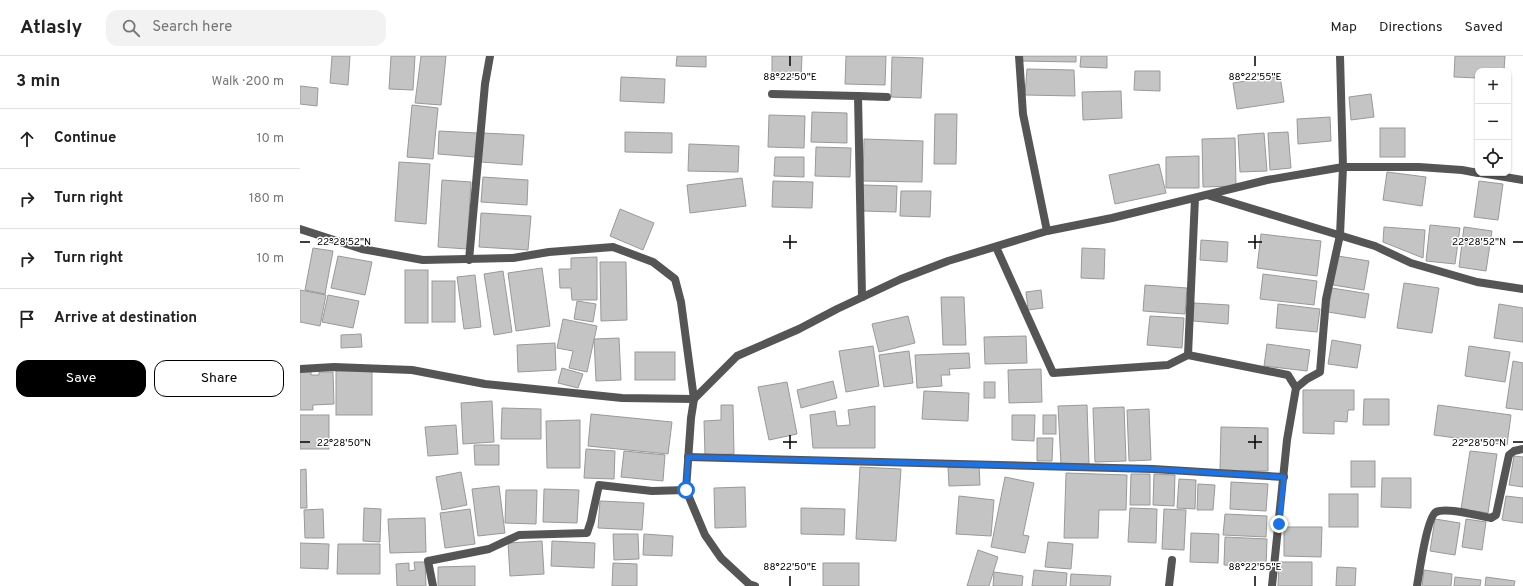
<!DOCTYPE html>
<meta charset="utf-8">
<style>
:root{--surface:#fff;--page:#f2f2f2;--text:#222;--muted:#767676;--line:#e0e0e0;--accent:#000}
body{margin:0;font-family:Overpass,sans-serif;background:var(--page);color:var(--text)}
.controls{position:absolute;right:12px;top:12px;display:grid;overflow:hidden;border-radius:8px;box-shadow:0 1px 3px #0004}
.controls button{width:36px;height:36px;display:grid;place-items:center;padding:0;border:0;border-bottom:1px solid var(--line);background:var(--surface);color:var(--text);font:20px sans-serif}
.stop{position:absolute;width:12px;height:12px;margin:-9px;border:3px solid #1a73e8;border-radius:50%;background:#fff}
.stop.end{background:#1a73e8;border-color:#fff;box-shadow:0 1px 4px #0008}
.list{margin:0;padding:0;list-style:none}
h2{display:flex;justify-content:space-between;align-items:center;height:52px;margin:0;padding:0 16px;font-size:17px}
h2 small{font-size:13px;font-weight:400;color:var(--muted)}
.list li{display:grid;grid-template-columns:26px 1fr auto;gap:12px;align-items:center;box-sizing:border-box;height:60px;padding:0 16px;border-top:1px solid var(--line)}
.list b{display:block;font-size:15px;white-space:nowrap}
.list em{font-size:13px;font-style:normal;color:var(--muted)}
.actions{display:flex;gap:8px;padding:12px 16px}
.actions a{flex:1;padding:9px 0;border:1px solid var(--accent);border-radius:12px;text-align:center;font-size:14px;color:var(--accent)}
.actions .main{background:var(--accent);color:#fff}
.icon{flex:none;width:22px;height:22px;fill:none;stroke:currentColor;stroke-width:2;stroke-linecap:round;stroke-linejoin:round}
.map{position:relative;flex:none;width:1223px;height:530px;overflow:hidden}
header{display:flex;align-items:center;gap:24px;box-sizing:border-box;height:56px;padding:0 20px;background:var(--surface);border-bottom:1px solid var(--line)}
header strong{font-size:19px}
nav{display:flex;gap:22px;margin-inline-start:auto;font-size:14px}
.search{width:280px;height:36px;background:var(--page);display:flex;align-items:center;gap:10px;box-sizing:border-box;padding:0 14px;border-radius:12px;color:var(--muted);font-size:15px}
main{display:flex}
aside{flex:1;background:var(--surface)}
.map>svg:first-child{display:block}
.building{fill:#c4c4c4;stroke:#999}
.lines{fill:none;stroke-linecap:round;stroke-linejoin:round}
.street{stroke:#555;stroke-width:8}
.route{stroke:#1a73e8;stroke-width:5}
.ticks{fill:none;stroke:#000;stroke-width:1.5}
.ticks-label{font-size:10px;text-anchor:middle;fill:#000;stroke:#fff;stroke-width:3;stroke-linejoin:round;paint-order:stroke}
</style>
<header>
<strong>Atlasly</strong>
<div class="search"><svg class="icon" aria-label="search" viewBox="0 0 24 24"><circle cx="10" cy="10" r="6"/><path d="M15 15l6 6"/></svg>Search here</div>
<nav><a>Map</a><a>Directions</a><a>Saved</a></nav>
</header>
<main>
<aside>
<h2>3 min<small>Walk · 200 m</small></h2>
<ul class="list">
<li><svg class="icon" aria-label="ahead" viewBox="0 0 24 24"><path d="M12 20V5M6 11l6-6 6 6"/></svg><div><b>Continue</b></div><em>10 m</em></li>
<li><svg class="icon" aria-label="right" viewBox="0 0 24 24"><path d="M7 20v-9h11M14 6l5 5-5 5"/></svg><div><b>Turn right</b></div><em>180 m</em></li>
<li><svg class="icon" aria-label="right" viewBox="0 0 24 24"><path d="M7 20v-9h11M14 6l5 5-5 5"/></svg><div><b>Turn right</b></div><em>10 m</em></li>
<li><svg class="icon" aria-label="arrive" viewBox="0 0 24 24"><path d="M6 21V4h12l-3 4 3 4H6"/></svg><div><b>Arrive at destination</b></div></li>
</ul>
<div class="actions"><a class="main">Save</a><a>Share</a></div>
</aside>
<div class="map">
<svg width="1223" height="530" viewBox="0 0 1223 530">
<rect width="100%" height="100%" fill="#fff"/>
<g class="building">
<path d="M32,0h18l-2,29 -18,-2z"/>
<path d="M91,0h24l-2,34 -24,-1z"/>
<path d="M121,0h25l-5,49 -26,-2z"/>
<path d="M377,0h29v11l-30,-1z"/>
<path d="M472,0h30l-1,22 -29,-1z"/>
<path d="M546,0h40l-1,29 -40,-1z"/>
<path d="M720,0h56v6l-56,-1z"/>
<path d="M781,0h26v12l-27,-1z"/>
<path d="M1155,0h50l-1,15h-26v7l-24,-1z"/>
<path d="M592,1l31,1 -2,40 -30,-1z"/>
<path d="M727,13l47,1 1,26 -50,-1z"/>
<path d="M835,15h25v20l-26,-1z"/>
<path d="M980,20l4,26 -47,7 -4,-26z"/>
<path d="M321,21l44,2 -1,24 -44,-2z"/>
<path d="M0,30l18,2 -1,18 -17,-2z"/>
<path d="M821,35l1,27 -39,2 -1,-28z"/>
<path d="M1071,38l3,23 -23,3 -2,-23z"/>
<path d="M112,49l26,3 -5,51 -26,-2z"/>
<path d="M512,56l35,1v30l-36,-1z"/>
<path d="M635,58h22l-1,50h-22z"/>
<path d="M469,59l36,1 -1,32 -36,-1z"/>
<path d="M1030,61l1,24 -33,3 -1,-25z"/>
<rect x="1080" y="72" width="25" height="29"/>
<path d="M139,75l38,2 -2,24 -37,-3z"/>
<path d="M325,76l47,1v20l-47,-1z"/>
<path d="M988,76l3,36 -21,2 -2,-37z"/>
<path d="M183,77l41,2 -2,30 -41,-3z"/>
<path d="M964,77l3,38 -27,1 -2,-37z"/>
<path d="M935,82l1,48 -33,1 -1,-48z"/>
<path d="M564,83l59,2 -1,41 -59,-1z"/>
<path d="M389,88l50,2 -1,26 -50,-1z"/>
<path d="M516,91l35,1 -1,29 -35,-1z"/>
<path d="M899,100v32h-33v-31z"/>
<path d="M475,101h29v20l-30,-1z"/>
<path d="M99,106l31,2 -4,60 -31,-3z"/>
<path d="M859,108l7,29 -51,11 -6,-29z"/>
<path d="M1087,116l39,5 -4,29 -39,-6z"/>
<path d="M183,121l45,3 -1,25 -46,-3z"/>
<path d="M442,122l4,28 -56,7 -3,-28z"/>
<path d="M142,124l29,2 -4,67 -29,-2z"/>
<path d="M473,125l40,1 -1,26 -40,-1z"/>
<path d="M1179,125l24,3 -5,36 -24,-3z"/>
<path d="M563,129l34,1 -1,26 -33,-1z"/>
<path d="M601,135h30l-1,26 -30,-1z"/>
<path d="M320,153l34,14 -11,27 -33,-14z"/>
<path d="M181,157l50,3 -3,34 -49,-3z"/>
<path d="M1130,169l30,3 -5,36 -29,-3z"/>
<path d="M1084,171l41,3 -2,28 -40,-16z"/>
<path d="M1164,171l28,4 -6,40 -27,-4z"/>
<path d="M961,178l60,7 -4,35 -60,-8z"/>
<path d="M901,184l27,2 -1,20 -27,-2z"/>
<path d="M13,192l20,3 -8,43 -20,-4z"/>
<path d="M782,192l23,1 -1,30 -23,-1z"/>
<path d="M38,200l34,6 -7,33 -34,-7z"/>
<path d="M1038,200l31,5 -5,29 -31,-5z"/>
<path d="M297,201v43h-25l-1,-12h-11l-1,-19h12v-11z"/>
<path d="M300,206h26l1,58 -26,1z"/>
<path d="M242,212l8,58 -34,5 -8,-58z"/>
<rect x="105" y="214" width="23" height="53"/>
<path d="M203,215l9,61 -18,3 -10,-61z"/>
<path d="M963,218l54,7 -3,24 -54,-6z"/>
<path d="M175,219l6,52 -17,2 -7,-52z"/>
<rect x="132" y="225" width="23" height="41"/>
<path d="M1104,227l35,5 -7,45 -35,-5z"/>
<path d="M845,229l42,3 -2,26 -42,-3z"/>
<path d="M1032,232l37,6 -4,24 -37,-6z"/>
<path d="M0,234l26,5 -6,31 -20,-4z"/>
<path d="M741,234l2,18 -15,2 -2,-18z"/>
<path d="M28,239l31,6 -6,27 -31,-6z"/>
<path d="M641,241h23l2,48h-23z"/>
<path d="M277,245l19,3 -3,18 -19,-3z"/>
<path d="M894,247l35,2 -1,19 -35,-3z"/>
<path d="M978,248l42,5 -3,23 -41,-4z"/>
<path d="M1199,248l24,4v34l-29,-4z"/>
<path d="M608,260l7,27 -36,9 -7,-28z"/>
<path d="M850,260l34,2 -2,30 -35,-3z"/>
<path d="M263,263l34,7 -10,46 -18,-4 4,-17 -16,-3z"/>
<path d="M61,278l1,13 -21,1v-13z"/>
<path d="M726,280l1,27 -42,1 -1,-27z"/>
<path d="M319,282l2,42 -25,1 -2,-42z"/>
<path d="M1032,284l29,5 -4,23 -29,-4z"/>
<path d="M255,287l1,27 -38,2 -1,-27z"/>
<path d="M967,288l43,6 -3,21 -43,-5z"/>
<path d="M573,290l6,40 -33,6 -7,-41z"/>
<path d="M1169,290l41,6 -5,30 -40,-6z"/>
<path d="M609,295l4,32 -29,4 -5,-32z"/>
<rect x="335" y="296" width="40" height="28"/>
<path d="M669,297l1,15 -21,1 1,6h-9l1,11 -25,2 -2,-33z"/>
<path d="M1213,305l10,2v47l-17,-2z"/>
<path d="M262,312l21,6 -5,14 -20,-5z"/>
<path d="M741,313l1,33 -33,1 -1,-33z"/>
<path d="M0,315h11v4h8v-3h14l1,32 -21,1v5h-13z"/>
<rect x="36" y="315" width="36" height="44"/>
<path d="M533,325l4,17 -36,10 -4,-18z"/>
<path d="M487,326l10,52 -28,6 -11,-53z"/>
<rect x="684" y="326" width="11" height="16"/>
<path d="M1003,334h51v20h-6l-1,12 -13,-1v13l-31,-1z"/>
<path d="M624,335l45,2 -1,28 -46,-2z"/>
<path d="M1064,343h25v26h-26z"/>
<path d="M192,345l2,41 -31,2 -2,-41z"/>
<path d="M421,349h12l1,49 -29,1 -1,-34 17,-1z"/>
<path d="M787,349l2,59 -28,1 -3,-59z"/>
<path d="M1138,349l73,10 -4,30 -73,-10z"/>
<path d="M575,350v42h-62l-3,-33 25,-4 2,15 13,-1 -2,-15z"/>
<path d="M824,351l2,54 -31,1 -2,-54z"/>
<path d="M202,352l39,1v30h-40z"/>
<path d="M849,353l2,51 -22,1 -2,-51z"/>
<path d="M291,358l81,8 -4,32 -80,-8z"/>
<rect x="0" y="359" width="29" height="34"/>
<path d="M712,359h23l-1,26 -22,-1z"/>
<rect x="743" y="359" width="13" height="19"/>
<path d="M280,364v48h-33l-1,-47z"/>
<path d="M156,369l2,29 -30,2 -3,-29z"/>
<path d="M921,371l47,1v43h-48z"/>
<path d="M737,382h16l-1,23h-15z"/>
<path d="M174,389h25v20h-24z"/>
<path d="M286,393l29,2 -1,28 -30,-1z"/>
<path d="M324,395l41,4 -2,26 -42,-4z"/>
<path d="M1170,395l27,3 -9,59 -27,-4z"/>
<path d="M1214,400l9,1v30l-14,-2z"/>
<rect x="1051" y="405" width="24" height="26"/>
<path d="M679,409l1,20 -31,1 -1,-19z"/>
<path d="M560,411l41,2 -5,72 -40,-2z"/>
<path d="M6,413l1,39h-7v-38z"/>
<path d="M161,416l6,33 -25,5 -6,-33z"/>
<path d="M766,417l61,2 -1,35h-27l-1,28h-34z"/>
<path d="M831,418h19v31h-20z"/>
<path d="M854,418l21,1 -1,31 -21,-1z"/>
<path d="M705,421l29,6 -11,52 6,1 -4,17 -34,-6z"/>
<path d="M1082,422h29v30l-30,-1z"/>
<path d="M879,423l17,1 -1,29 -18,-1z"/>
<path d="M931,426l37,2 -2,27 -36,-2z"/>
<path d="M898,428l17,1 -2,25h-16z"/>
<path d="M199,430l6,47 -27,3 -6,-47z"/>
<path d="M445,431l1,40 -31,1 -1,-40z"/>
<path d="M244,433l35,1 -2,33 -34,-1z"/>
<path d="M206,434h31l-1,34 -31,-1z"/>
<rect x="1029" y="438" width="29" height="33"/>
<path d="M659,440l35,4 -3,36 -35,-2z"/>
<path d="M1206,440l17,2v25l-21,-3z"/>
<path d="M300,445l44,2 -2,27 -44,-2z"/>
<path d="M64,452l17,1 -1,33 -17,-1z"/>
<path d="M501,452l44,1 -1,26 -43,-1z"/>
<path d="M830,452l27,1 -1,34 -28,-1z"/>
<path d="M23,453l1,29h-19l-1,-28z"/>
<path d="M170,453l5,35 -30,4 -5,-35z"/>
<path d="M864,453l22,1 -2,40 -22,-1z"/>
<path d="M925,458l42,2 -1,21 -43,-2z"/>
<path d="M125,462l1,34 -36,1 -2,-34z"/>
<path d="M1135,463l25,4 -5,32 -25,-4z"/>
<path d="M1166,463l20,3 -4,28 -20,-3z"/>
<path d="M984,471h38l-1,30 -37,-1z"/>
<path d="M891,477l28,1 -1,29 -28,-1z"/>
<path d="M313,478h25l1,25 -25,1z"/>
<path d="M344,478l29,2 -1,20 -29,-1z"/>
<path d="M925,481l42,2 -1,28 -42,-2z"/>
<path d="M242,485l2,33 -34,2 -2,-33z"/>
<path d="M252,485l43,2 -1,25 -43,-2z"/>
<path d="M748,486l25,2 -2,25 -26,-2z"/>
<path d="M0,487l29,1 -1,25 -28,-1z"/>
<path d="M38,488h42v30h-43z"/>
<path d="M678,494l20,7 -9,29h-22z"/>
<path d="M114,506h11l1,24h-29l-1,-22 13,-1v8l6,-1z"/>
<path d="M979,506h33v24h-34z"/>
<path d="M313,507l24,1v22h-25z"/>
<rect x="523" y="507" width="36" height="23"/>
<path d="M175,510v20h-37v-19z"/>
<path d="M1037,511l19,1 -1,18h-19z"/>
<path d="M734,514l33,3 -1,13h-34z"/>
<path d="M1124,514l28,4 -1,12h-29z"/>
<path d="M694,516l29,4 -1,10h-29z"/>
<path d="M771,518l40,2 -1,10h-40z"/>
<path d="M1155,521l26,3 -1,6h-26z"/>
<path d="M1186,521l29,4 -1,5h-29z"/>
</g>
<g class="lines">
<g class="street">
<path d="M719,0l4,58 24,117 65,-13 155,-38 76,-13h76l43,3 16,3"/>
<path d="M472,38l86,2 4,201"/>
<path d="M558,40l29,1"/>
<path d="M1181,117l42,7"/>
<path d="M907,139l168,51 36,17 66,19 46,7"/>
<path d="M895,142l-7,157 100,20 8,13"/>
<path d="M0,173l62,20 61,11 90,-2 36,-6 64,-5 40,15 22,17 6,23 13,97 43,-43 62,-27 38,-20 64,-30 47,-18 99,-30"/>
<path d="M696,191l57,126 115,-8 20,-10"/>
<path d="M169,204l16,-176 5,-28"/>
<path d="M0,313l34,-2 78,3 73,14 137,14 72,1 -3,19 -5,72 19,45 16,23 28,26 6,2"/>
<path d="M388,401l465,12 131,8"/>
<path d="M133,530l-5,-25 61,-12 30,-14 68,-2 4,-12 8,-36 53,6 34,-1"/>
<path d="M869,530l3,-26"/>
<path d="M972,530l15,-146 9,-52 11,-9 13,-7 6,-73 14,-64 3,-68 -3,-111"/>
<path d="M1117,530c2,-12 10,-69 19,-74 11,-5 43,4 55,6l5,-3 13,-60 5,-4 9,-2"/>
</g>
</g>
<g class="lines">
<path class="route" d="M386,434l2,-33 465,12 131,8 -5,47"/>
</g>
<path class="ticks" d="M490,0v10M955,0v10M490,179v14M955,179v14M0,186h10M483,186h14M948,186h14M1213,186h10M490,379v14M955,379v14M0,386h10M483,386h14M948,386h14M1213,386h10M490,520v10M955,520v10"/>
<g class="ticks-label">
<text x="490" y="24">88°22'50"E</text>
<text x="955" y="24">88°22'55"E</text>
<text x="44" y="189">22°28'52"N</text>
<text x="1179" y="189">22°28'52"N</text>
<text x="44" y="390">22°28'50"N</text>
<text x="1179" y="390">22°28'50"N</text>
<text x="490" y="514">88°22'50"E</text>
<text x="955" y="514">88°22'55"E</text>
</g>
</svg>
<div class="controls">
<button>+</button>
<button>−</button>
<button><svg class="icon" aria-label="locate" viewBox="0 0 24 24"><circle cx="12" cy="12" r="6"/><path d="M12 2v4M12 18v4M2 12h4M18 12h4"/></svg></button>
</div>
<div class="stop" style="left:386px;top:434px"></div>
<div class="stop end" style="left:979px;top:468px"></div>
</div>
</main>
